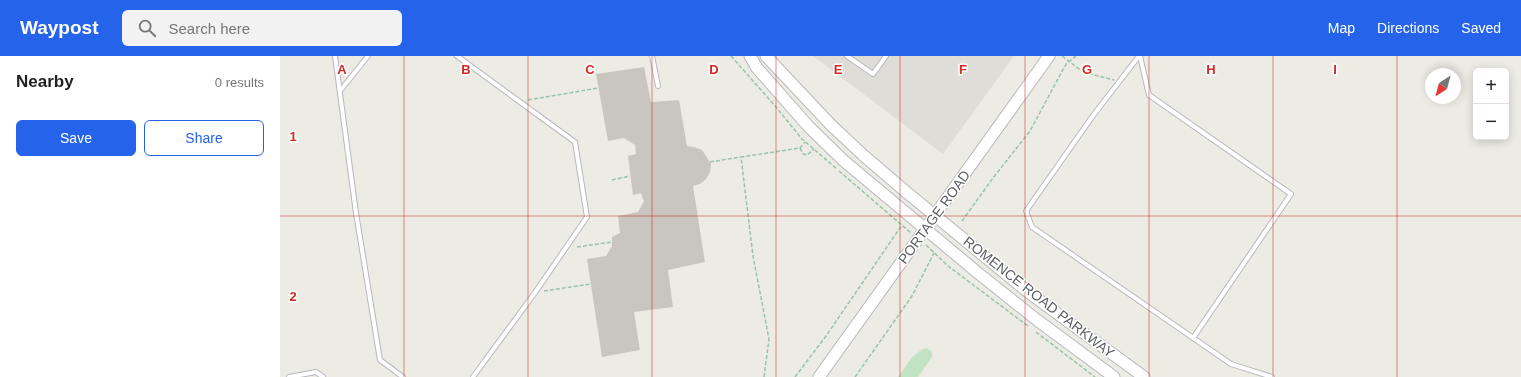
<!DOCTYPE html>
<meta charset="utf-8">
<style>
:root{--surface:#fff;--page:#f2f2f2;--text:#222;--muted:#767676;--line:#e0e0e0;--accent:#2563eb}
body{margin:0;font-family:Arial,sans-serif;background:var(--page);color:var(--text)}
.controls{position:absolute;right:12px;top:12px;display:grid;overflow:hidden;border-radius:6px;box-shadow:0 2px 10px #0003}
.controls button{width:36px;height:36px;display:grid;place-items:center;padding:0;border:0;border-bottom:1px solid var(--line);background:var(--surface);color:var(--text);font:20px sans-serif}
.compass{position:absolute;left:1145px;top:12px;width:36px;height:36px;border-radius:50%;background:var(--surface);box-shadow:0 2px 10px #0003;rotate:216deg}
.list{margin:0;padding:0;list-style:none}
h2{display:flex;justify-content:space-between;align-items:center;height:52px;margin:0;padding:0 16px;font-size:17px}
h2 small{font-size:13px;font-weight:400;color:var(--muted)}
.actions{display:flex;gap:8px;padding:12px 16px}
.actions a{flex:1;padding:9px 0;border:1px solid var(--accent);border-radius:6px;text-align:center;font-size:14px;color:var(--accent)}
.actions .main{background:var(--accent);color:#fff}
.icon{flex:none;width:22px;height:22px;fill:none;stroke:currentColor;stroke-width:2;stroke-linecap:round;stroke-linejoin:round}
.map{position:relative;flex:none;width:1241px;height:321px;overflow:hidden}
header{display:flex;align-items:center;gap:24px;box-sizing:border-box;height:56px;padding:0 20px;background:var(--accent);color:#fff}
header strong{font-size:19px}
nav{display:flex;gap:22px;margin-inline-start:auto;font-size:14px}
.search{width:280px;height:36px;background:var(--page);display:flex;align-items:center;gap:10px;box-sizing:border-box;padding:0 14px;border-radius:6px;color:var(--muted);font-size:15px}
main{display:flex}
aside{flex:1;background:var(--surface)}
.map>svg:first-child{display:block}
.industrial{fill:#dfddd8}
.green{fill:#c2e3c3}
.building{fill:#c9c6c0}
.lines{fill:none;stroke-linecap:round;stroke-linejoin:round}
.lane-casing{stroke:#b6b9bd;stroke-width:6}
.secondary-casing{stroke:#b5b8bd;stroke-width:13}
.path{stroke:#9ac2a7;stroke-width:1.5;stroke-dasharray:4 2;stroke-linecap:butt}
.lane{stroke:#fff;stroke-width:4}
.secondary{stroke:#fff;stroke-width:11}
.path-bridge{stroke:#9ac2a7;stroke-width:1.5;stroke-dasharray:4 2;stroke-linecap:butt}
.grid{fill:none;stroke:#d62828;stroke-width:1;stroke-opacity:0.55}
.labels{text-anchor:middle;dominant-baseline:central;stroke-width:3;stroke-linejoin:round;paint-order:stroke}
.street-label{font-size:14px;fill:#5c5f63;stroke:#fff}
.grid-label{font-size:13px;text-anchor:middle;font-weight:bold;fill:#d62828;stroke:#fff;stroke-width:3;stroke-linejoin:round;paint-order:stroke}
</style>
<header>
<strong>Waypost</strong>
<div class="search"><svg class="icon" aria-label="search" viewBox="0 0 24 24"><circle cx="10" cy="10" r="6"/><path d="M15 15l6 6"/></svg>Search here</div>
<nav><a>Map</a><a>Directions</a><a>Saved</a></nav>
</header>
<main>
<aside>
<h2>Nearby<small>0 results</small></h2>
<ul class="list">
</ul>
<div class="actions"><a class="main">Save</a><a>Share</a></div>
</aside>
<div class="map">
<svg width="1241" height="321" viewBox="0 0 1241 321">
<rect width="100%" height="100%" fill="#edece4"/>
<path class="industrial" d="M533,0h201l-71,98z"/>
<path class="green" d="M647,292l5,4v5l-14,20h-20c8,-10 15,-26 29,-29z"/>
<path class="building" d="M364,11l7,35 28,-2 8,46 7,1 8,3 9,14 -1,8 -4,7 -6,5 -7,2 12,76 -37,8 5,37 -39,5 6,38 -38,7 -15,-98 19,-3 6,-10v-9l8,-4 -2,-17 20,-4 6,-11 -3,-8 -8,2 -5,-39 8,-2 -1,-9 -11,-7 -16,3 -12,-67z"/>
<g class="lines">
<defs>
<g id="lane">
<path d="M55,0l21,157 24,147 23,17"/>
<path d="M177,0l118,86 12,75 -53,77 -61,83"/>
<path d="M372,0l6,30"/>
<path d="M567,0l26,18 13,-18"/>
<path d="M859,0l-47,61 -66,94 6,16 199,137 41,13"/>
<path d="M860,0l9,39 142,99 -98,144"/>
<path d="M60,35l28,-35"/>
<path d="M9,321l27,-5 7,5"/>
</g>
<g id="secondary">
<path d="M470,0l7,12 52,59 35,34 134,112 59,47 77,57"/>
<path d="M486,0l65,69 32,30 42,36 123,101 116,85"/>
<path d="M539,321l230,-321"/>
</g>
</defs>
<use href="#lane" class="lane-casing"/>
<use href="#secondary" class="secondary-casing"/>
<g class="path">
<path d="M451,0l45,51 26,32 35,30"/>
<path d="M803,16l31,8"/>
<path d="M248,44l70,-12"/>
<path d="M520,92l3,6 4,1 7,-6"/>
<path d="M430,106l31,-5"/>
<path d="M559,115l72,62"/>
<path d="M332,124l18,-4"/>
<path d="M682,165l31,-43 37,-47 36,-67 10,-8"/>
<path d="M646,189l22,21 80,60"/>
<path d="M297,191l35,-5"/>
<path d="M264,235l47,-7"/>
<path d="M756,276l59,45"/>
<path d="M484,321l5,-38 -16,-83 -12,-99 59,-9 5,-6"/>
<path d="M515,321l31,-41 76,-111"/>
<path d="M575,321l57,-81 22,-43"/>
</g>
<use href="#lane" class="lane"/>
<use href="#secondary" class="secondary"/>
<path class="path-bridge" d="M782,0l21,16"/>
</g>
<path class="grid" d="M124,0v321M248,0v321M372,0v321M496,0v321M620,0v321M745,0v321M869,0v321M993,0v321M1117,0v321M0,160h1241"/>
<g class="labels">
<g class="street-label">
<text transform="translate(654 161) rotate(-54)">PORTAGE ROAD</text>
<text transform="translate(759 241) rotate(38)">ROMENCE ROAD PARKWAY</text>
</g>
</g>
<g class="grid-label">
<text x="62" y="18">A</text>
<text x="186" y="18">B</text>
<text x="310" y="18">C</text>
<text x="434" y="18">D</text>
<text x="558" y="18">E</text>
<text x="683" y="18">F</text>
<text x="807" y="18">G</text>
<text x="931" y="18">H</text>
<text x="1055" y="18">I</text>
<text x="13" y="85">1</text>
<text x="13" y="245">2</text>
</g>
</svg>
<div class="controls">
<button>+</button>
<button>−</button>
</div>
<svg class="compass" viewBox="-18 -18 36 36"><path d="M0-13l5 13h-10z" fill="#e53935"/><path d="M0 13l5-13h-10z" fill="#767676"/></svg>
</div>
</main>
